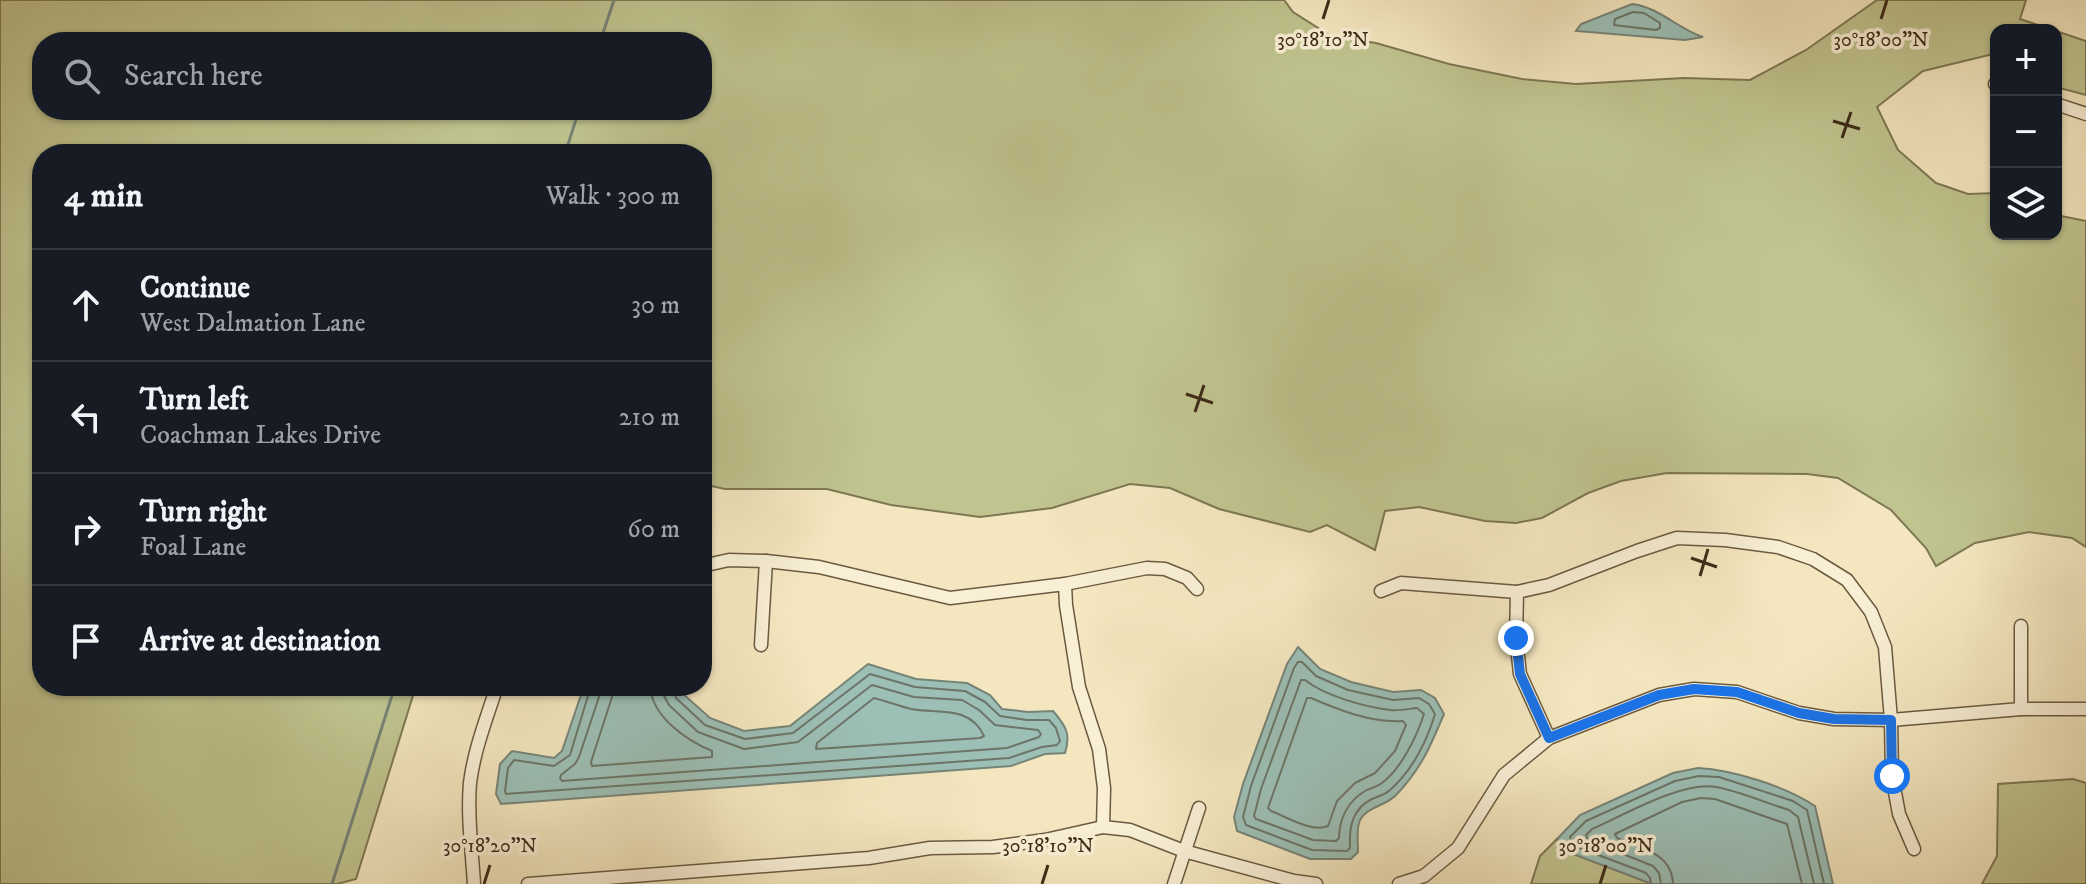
<!DOCTYPE html>
<meta charset="utf-8">
<style>
:root{--surface:#171b24;--page:#242831;--text:#f1f3f6;--muted:#9ea1a6;--line:#363941}
body{margin:0;font-family:"IM FELL DW Pica",serif;background:var(--page);color:var(--text)}
.controls{position:absolute;right:24px;top:24px;display:grid;overflow:hidden;border-radius:16px;box-shadow:0 2px 6px #0004}
.controls button{width:72px;height:72px;display:grid;place-items:center;padding:0;border:0;border-bottom:2px solid var(--line);background:var(--surface);color:var(--text);font:40px sans-serif}
.stop{position:absolute;width:24px;height:24px;margin:-18px;border:6px solid #1a73e8;border-radius:50%;background:#fff}
.stop.end{background:#1a73e8;border-color:#fff;box-shadow:0 2px 8px #0008}
.list{margin:0;padding:0;list-style:none}
h2{display:flex;justify-content:space-between;align-items:center;height:104px;margin:0;padding:0 32px;font-size:34px}
h2 small{font-size:26px;font-weight:400;color:var(--muted)}
.list li{display:grid;grid-template-columns:52px 1fr auto;gap:24px;align-items:center;box-sizing:border-box;height:112px;padding:0 32px;border-top:2px solid var(--line)}
.list b{display:block;font-size:30px;white-space:nowrap}
.list p{margin:0;font-size:26px;white-space:nowrap;color:var(--muted)}
.list em{font-size:26px;font-style:normal;color:var(--muted)}
.icon{flex:none;width:44px;height:44px;fill:none;stroke:currentColor;stroke-width:2;stroke-linecap:round;stroke-linejoin:round}
.map{position:relative;flex:none;width:2086px;height:884px;overflow:hidden}
.search{position:absolute;background:var(--surface);box-shadow:0 2px 6px #0004;left:32px;top:32px;width:680px;height:88px;display:flex;align-items:center;gap:20px;box-sizing:border-box;padding:0 28px;border-radius:32px;color:var(--muted);font-size:30px}
.panel{position:absolute;background:var(--surface);box-shadow:0 2px 6px #0004;left:32px;top:144px;width:680px;height:552px;border-radius:32px}
.map>svg:first-child{display:block}
.green{fill:#c0c48f;stroke:#7e7854;stroke-width:2;fill-rule:evenodd}
.water{fill:#9cbfb6;stroke:#768477;stroke-width:2}
.lines{fill:none;stroke-linecap:round;stroke-linejoin:round}
.shore{stroke:#6c7567;stroke-width:2}
.stream{stroke:#768477;stroke-width:3}
.street-casing{stroke:#6b5a42;stroke-width:15}
.street{stroke:#f8efd5;stroke-width:12}
.route{stroke:#1a73e8;stroke-width:10}
.ticks{fill:none;stroke:#3d2b18;stroke-width:3}
.ticks-label{font-size:20px;text-anchor:middle;fill:#3d2b18;stroke:#f8efd5;stroke-width:7;stroke-linejoin:round;paint-order:stroke}
</style>
<div class="map">
<svg width="2086" height="884" viewBox="0 0 2086 884">
<rect width="100%" height="100%" fill="#f4e7bf"/>
<filter id="stains"><feTurbulence type="fractalNoise" baseFrequency=".0025" numOctaves="4"/><feColorMatrix values="0 0 0 0 .2 0 0 0 0 .09 0 0 0 0 .02 0 0 0 .5 -.17"/></filter>
<radialGradient id="worn" r=".72"><stop offset=".6" stop-color="#630" stop-opacity="0"/><stop offset="1" stop-color="#630" stop-opacity=".3"/></radialGradient>
<g class="green">
<path d="M0,0h1284l9,12 38,24 45,7 73,21 73,15 54,5 108,-6 66,2 56,-30 71,-50h149l-6,19 33,11h-57v25l-3,-1 -70,17 -46,36 21,43 38,33 32,11 28,-1v41h60v-19l30,6v326l-14,-9 -43,-6 -54,11 -39,23 -10,-18 -35,-38 -53,-32 -31,-4 -140,-1 -46,8 -33,12 -46,25 -26,5 -31,-2 -66,-14 -34,4 -10,39 -48,-25 -17,7 -91,-23 -49,-21 -40,-4 -78,24 -72,9 -89,-12 -64,-16h-102l-23,-5v-330h-660v532h374l-60,193 -19,5h-337zM702,42v68h-660v-68z"/>
<path d="M2056,31l30,10v54l-30,-8z"/>
<path d="M2073,779l13,4v101h-104l15,-28 1,-72z"/>
<path d="M1557,839l16,15 79,30h-121l9,-28z"/>
</g>
<g class="water">
<path d="M1632,4c27,3 46,25 71,33l-18,3 -109,-9 5,-7z"/>
<path d="M1298,647l22,22 31,13 42,10 28,-2 14,8 9,16c-14,33 -23,55 -48,81 -10,11 -28,11 -36,25 -4,10 -2,22 -2,32l-7,7h-41l-73,-28 -3,-14 9,-33 44,-120z"/>
<path d="M868,664l48,15 51,4 23,12 12,14 26,3 25,-1c13,15 18,23 12,42l-20,1 -34,12 -510,38 -5,-10 4,-30 12,-13 42,7 8,-7 22,-65h95l3,7 28,25 34,13 46,-5z"/>
<path d="M1698,768c35,2 87,18 117,38l18,78h-181l-79,-30 -16,-15 23,-24 93,-42z"/>
</g>
<g class="lines">
<g class="shore">
<path d="M1633,12l11,1 16,10v5l-4,2 -42,-5 1,-6z"/>
<path d="M1298,662h4l14,14 32,14 45,10 26,-2 10,6 6,10c-8,27 -23,57 -45,76 -5,5 -12,6 -18,9 -20,10 -23,28 -22,49l-3,3 -35,-1 -66,-25 -3,-8 8,-31 43,-118z"/>
<path d="M1301,680h4c20,16 60,27 85,30 9,1 18,-1 27,-2l7,6c-7,22 -23,55 -42,69 -5,4 -12,5 -17,8 -17,10 -26,28 -26,47l-3,3 -23,-1 -57,-21 -2,-3 7,-27z"/>
<path d="M591,686l-21,69 -16,11 -40,-6 -6,8 -3,23 1,3 503,-36 33,-11 15,-2 3,-4 -4,-13 -7,-8h-22l-27,-4 -15,-14 -20,-11 -50,-4 -45,-13 -77,59 -48,6 -40,-14 -29,-27 -4,-12"/>
<path d="M601,686l-1,8 -21,63 -4,7 -14,11 -1,3 2,3 445,-33 32,-11 2,-3 -3,-4 -43,-5 -16,-15 -17,-10 -48,-3 -42,-12 -74,57 -54,7 -46,-17 -29,-27 -6,-11 -1,-8"/>
<path d="M613,686l-1,11 -21,65 1,4 120,-9v-6c-26,-11 -60,-34 -62,-65"/>
<path d="M874,698c12,3 25,8 37,11 27,5 59,-4 73,27l-4,2 -164,11 1,-6z"/>
<path d="M1307,698h4c28,12 60,25 92,23l3,4 -11,26 -20,22 -20,10 -18,18 -9,25c-16,7 -41,-9 -57,-15l-3,-3z"/>
<path d="M1651,884l-1,-6 -4,-5 -69,-26 -6,-6 -1,-4 16,-16 89,-40 24,-5 20,1 74,24 14,9 17,74"/>
<path d="M1661,884l-2,-11 -6,-7 -65,-26 -2,-5 6,-6c32,-14 90,-48 124,-42 23,4 50,16 73,23l9,7 16,67"/>
<path d="M1673,884c-1,-31 -32,-36 -56,-46l-2,-4 67,-32 19,-4 14,1 72,25 15,60"/>
</g>
<g class="stream">
<path d="M600,42l14,-42"/>
<path d="M565,154l14,-44"/>
<path d="M332,884l63,-198"/>
</g>
<defs>
<g id="street">
<path d="M1995,84h1"/>
<path d="M2056,104l30,10"/>
<path d="M702,566l27,-6 37,1 53,6 131,31 115,-14 82,-16 18,1 22,9 10,11"/>
<path d="M1065,584l1,21 13,82 20,62 5,39 -1,39"/>
<path d="M1381,591l20,-8 116,9 32,-7 88,-34 40,-13 48,2 53,7 35,12 34,21 24,32 14,35 6,73 1,56 7,38 15,35"/>
<path d="M1517,592l-1,46 4,36 29,64"/>
<path d="M2021,626v83"/>
<path d="M761,645l5,-84"/>
<path d="M474,884c-2,-33 -7,-68 -4,-101 4,-33 17,-66 27,-97"/>
<path d="M528,884l341,-26 61,-10 63,-1 52,-7 58,-13 27,3 54,21 110,30 22,3"/>
<path d="M1174,884l25,-76"/>
<path d="M1399,884l25,-8 34,-28 46,-73 45,-37 110,-43 35,-6 43,3 62,21 35,6 57,1 130,-11h65"/>
</g>
</defs>
<use href="#street" class="street-casing"/>
<use href="#street" class="street"/>
</g>
<g class="lines">
<path class="route" d="M1516,638l4,36 29,64 110,-43 35,-6 43,3 62,21 35,6 57,1 1,56"/>
</g>
<path class="ticks" d="M1323,19l6,-19M1881,19l6,-19M1833,121l27,8M1842,138l9,-26M1186,394l27,9M1195,412l9,-27M1691,558l26,9M1700,576l8,-27M484,884l6,-19M1042,884l6,-19M1600,884l6,-19"/>
<g class="ticks-label">
<text x="1323" y="46">30°18'10"N</text>
<text x="1881" y="46">30°18'00"N</text>
<text x="490" y="852">30°18'20"N</text>
<text x="1048" y="852">30°18'10"N</text>
<text x="1606" y="852">30°18'00"N</text>
</g>
<rect width="100%" height="100%" filter="url(#stains)"/>
<rect width="100%" height="100%" fill="url(#worn)"/>
</svg>
<div class="controls">
<button>+</button>
<button>−</button>
<button><svg class="icon" aria-label="layers" viewBox="0 0 24 24"><path d="M12 4l9 5-9 5-9-5zM3 14l9 5 9-5"/></svg></button>
</div>
<div class="stop" style="left:1892px;top:776px"></div>
<div class="stop end" style="left:1516px;top:638px"></div>
<div class="search"><svg class="icon" aria-label="search" viewBox="0 0 24 24"><circle cx="10" cy="10" r="6"/><path d="M15 15l6 6"/></svg>Search here</div>
<section class="panel">
<h2>4 min<small>Walk · 300 m</small></h2>
<ul class="list">
<li><svg class="icon" aria-label="ahead" viewBox="0 0 24 24"><path d="M12 20V5M6 11l6-6 6 6"/></svg><div><b>Continue</b><p>West Dalmation Lane</p></div><em>30 m</em></li>
<li><svg class="icon" aria-label="left" viewBox="0 0 24 24"><path d="M17 20v-9H6M10 6l-5 5 5 5"/></svg><div><b>Turn left</b><p>Coachman Lakes Drive</p></div><em>210 m</em></li>
<li><svg class="icon" aria-label="right" viewBox="0 0 24 24"><path d="M7 20v-9h11M14 6l5 5-5 5"/></svg><div><b>Turn right</b><p>Foal Lane</p></div><em>60 m</em></li>
<li><svg class="icon" aria-label="arrive" viewBox="0 0 24 24"><path d="M6 21V4h12l-3 4 3 4H6"/></svg><div><b>Arrive at destination</b></div></li>
</ul>
</section>
</div>
